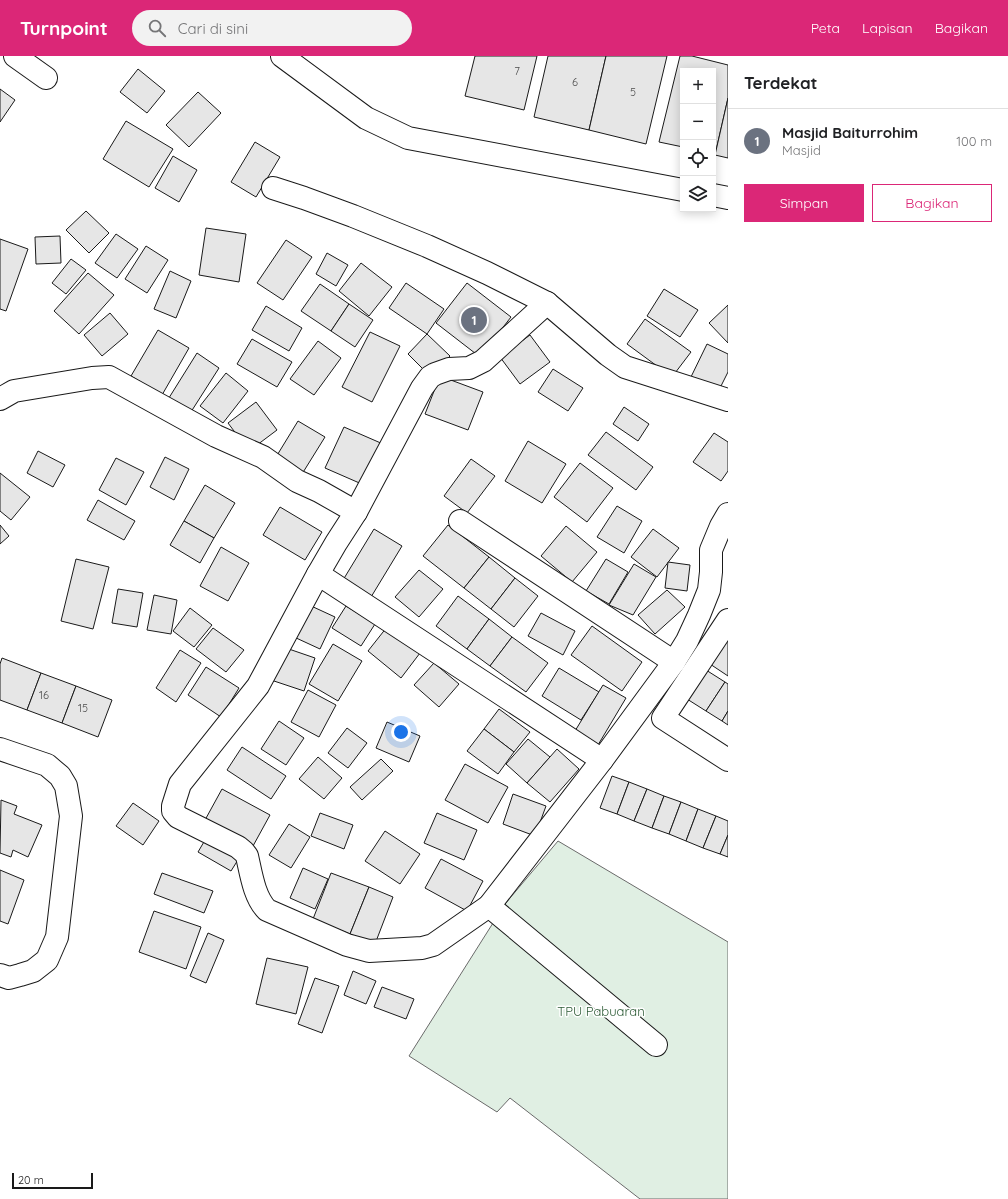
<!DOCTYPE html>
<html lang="id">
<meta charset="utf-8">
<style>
:root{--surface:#fff;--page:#f2f2f2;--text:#202124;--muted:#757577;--line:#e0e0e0;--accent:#db2777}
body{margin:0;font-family:Quicksand,sans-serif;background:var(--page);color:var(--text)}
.controls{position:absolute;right:12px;top:12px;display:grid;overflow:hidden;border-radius:0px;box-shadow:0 2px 10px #0003}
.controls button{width:36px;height:36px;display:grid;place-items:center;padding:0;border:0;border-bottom:1px solid var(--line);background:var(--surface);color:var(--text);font:20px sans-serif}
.scale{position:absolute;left:12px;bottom:10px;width:81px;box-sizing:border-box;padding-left:4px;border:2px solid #1a1a1a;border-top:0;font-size:11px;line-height:14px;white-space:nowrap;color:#1a1a1a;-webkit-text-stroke:3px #fff;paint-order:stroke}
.you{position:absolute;left:401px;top:676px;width:14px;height:14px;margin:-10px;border:3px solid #fff;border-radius:50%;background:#1a73e8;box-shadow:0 0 0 6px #1a73e833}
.badge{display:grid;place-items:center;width:26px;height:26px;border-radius:50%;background:var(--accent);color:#fff;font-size:13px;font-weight:700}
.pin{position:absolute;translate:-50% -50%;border:2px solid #fff;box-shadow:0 1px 4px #0006}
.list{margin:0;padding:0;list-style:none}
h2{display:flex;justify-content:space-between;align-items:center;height:52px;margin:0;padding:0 16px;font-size:17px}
h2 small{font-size:13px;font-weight:400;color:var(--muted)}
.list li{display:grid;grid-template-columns:26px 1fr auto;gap:12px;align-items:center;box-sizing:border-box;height:64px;padding:0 16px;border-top:1px solid var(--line)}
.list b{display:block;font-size:15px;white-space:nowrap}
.list p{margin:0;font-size:13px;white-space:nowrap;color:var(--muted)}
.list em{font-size:13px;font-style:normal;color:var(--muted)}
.actions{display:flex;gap:8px;padding:12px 16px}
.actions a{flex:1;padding:9px 0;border:1px solid var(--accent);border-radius:0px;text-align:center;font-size:14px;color:var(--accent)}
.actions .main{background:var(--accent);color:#fff}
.icon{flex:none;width:22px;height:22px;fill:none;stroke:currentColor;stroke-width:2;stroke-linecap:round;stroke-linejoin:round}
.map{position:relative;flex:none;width:728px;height:1143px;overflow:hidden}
header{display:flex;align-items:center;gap:24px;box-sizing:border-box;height:56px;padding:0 20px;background:var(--accent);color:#fff}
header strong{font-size:19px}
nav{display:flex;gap:22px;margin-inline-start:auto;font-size:14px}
.search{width:280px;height:36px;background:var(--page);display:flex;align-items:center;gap:10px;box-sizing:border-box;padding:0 14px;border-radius:22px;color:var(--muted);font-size:15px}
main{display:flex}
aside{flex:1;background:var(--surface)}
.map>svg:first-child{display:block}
.green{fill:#e0efe3;stroke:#6a6a6a}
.building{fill:#e6e6e6;stroke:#1a1a1a}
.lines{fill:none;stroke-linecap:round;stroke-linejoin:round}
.minor-casing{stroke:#1a1a1a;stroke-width:24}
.minor{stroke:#fff;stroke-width:22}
.labels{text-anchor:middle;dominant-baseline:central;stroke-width:3;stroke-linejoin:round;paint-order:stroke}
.number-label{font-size:11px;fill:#4d4d4d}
.park-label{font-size:13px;fill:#2b5a34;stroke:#fff}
</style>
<header>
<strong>Turnpoint</strong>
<div class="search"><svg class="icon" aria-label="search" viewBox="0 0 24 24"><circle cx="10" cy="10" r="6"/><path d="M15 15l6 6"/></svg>Cari di sini</div>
<nav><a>Peta</a><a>Lapisan</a><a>Bagikan</a></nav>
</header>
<main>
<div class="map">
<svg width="728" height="1143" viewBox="0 0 728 1143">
<rect width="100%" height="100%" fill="#fff"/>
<path class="green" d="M558,785l170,101v257h-88l-130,-101 -13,14 -88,-56 96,-152z"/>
<g class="building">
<path d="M475,0h62l-13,54 -59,-14z"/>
<path d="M548,0h58l-17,74 -55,-13z"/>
<path d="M606,0h61l-21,88 -57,-14z"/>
<path d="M680,0h12l36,9v33l-13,57 -2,-1v-83h-30v76l-24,-5z"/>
<path d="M138,13l27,22 -18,22 -27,-21z"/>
<path d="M0,33l15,11 -15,22z"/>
<path d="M198,36l23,21 -32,34 -23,-22z"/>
<path d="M728,42v60l-13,-3z"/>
<path d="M126,65l47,28 -24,38 -46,-28z"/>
<path d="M255,86l25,15 -24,40 -25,-15z"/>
<path d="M173,100l24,14 -18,32 -24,-14z"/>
<path d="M86,155l23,22 -20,20 -23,-23z"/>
<path d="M206,172l40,6 -7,48 -40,-7z"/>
<path d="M116,178l22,15 -21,29 -22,-15z"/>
<path d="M60,180l1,27 -25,1 -1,-27z"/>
<path d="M0,183l28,10 -22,62 -6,-2z"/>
<path d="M286,184l26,17 -29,43 -26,-17z"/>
<path d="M146,190l22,14 -21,33 -22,-14z"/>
<path d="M327,197l21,12 -12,21 -20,-12z"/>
<path d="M71,203l15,11 -20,24 -14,-11z"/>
<path d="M361,207l31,24 -23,29 -30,-25z"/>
<path d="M170,215l21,10 -15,37 -22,-9z"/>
<path d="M88,217l26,22 -35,39 -25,-23z"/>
<path d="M406,227l38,26 -17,25 -38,-26z"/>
<path d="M467,227l44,34 -31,40 -44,-34z"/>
<path d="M320,228l29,20 -18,27 -30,-20z"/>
<path d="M664,233l34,21 -18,27 -33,-21z"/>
<path d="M349,248l24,16 -18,27 -24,-16z"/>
<path d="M728,249v38l-19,-20z"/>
<path d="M266,250l36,22 -13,23 -37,-21z"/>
<path d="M110,257l18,21 -26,22 -18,-21z"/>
<path d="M645,263l46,33 -19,25 -45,-33z"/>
<path d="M158,274l31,18 -27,47 -31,-19z"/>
<path d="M370,276l30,14 -28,56 -30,-15z"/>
<path d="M427,278l23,22 -20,20 -22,-22z"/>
<path d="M530,279l20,27 -30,22 -20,-27z"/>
<path d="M252,283l40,23 -15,25 -40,-23z"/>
<path d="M318,285l23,17 -27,37 -24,-16z"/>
<path d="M707,288l21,10v18l-11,22 -28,-13z"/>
<path d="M197,297l22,15 -30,47 -22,-14z"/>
<path d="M553,313l30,19 -15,23 -30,-19z"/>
<path d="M226,317l22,18 -25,32 -23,-17z"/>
<path d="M440,320l43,16 -15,38 -43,-16z"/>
<path d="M256,346l21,28 -28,21 -21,-28z"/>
<path d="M624,351l25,17 -11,17 -25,-17z"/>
<path d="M298,365l27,16 -23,37 -26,-17z"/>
<path d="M344,371l39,17 -19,41 -39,-17z"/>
<path d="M606,376l47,35 -17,23 -48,-35z"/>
<path d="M714,377l14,9v29l-7,10 -28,-19z"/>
<path d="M528,385l38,23 -24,39 -37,-22z"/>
<path d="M38,395l27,14 -12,22 -26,-14z"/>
<path d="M165,401l24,12 -15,31 -24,-13z"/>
<path d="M116,402l28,14 -18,33 -27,-15z"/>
<path d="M471,403l24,17 -28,37 -23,-17z"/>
<path d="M580,407l33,25 -26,34 -33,-25z"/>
<path d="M0,417l30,24 -19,23 -11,-9z"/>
<path d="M205,429l30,18 -21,35 -30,-17z"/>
<path d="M98,444l37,21 -11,19 -37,-20z"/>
<path d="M617,450l25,15 -18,32 -27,-16z"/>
<path d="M280,451l42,25 -17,28 -42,-25z"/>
<path d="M184,465l30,17 -14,25 -30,-18z"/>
<path d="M0,469l9,11 -9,8z"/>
<path d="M448,469l41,32 -25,31 -41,-32z"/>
<path d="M566,470l31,26 -25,30 -31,-26z"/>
<path d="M374,473l28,17 -34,56 -28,-17z"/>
<path d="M653,473l26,19 -22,29 -26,-20z"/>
<path d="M221,491l28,16 -21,38 -28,-15z"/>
<path d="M489,501l26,21 -24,31 -27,-21z"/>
<path d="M76,503l33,8 -16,62 -32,-8z"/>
<path d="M606,503l22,13 -19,32 -23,-13z"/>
<path d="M668,506l22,3 -3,26 -22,-3z"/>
<path d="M634,508l22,13 -23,38 -24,-10z"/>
<path d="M419,514l24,19 -24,28 -24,-20z"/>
<path d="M515,522l23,18 -24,31 -23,-18z"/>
<path d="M118,533l25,4 -6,34 -25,-4z"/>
<path d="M667,534l18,17 -30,27 -17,-19z"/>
<path d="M154,539l23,5 -6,34 -24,-4z"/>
<path d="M458,540l31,23 -22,30 -31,-23z"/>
<path d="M309,549l26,12 -15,32 -26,-12z"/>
<path d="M346,550l29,18 -14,22 -29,-18z"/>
<path d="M190,552l22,17 -18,22 -21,-16z"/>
<path d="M541,557l34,18 -12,24 -35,-19z"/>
<path d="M489,563l23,18 -22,29 -23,-17z"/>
<path d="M592,570l50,36 -20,29 -51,-36z"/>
<path d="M387,571l33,26 -19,25 -33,-27z"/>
<path d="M213,572l31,22 -18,22 -30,-23z"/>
<path d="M728,580v40l-18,-12z"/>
<path d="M512,581l36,26 -22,29 -36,-26z"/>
<path d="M333,588l29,17 -24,40 -29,-17z"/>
<path d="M283,591l32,11 -11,33 -33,-11z"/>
<path d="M180,594l21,13 -25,39 -20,-14z"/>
<path d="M2,602l39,15 -14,37 -27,-10v-36z"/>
<path d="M434,607l25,21 -20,23 -25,-22z"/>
<path d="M206,611l33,21 -18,29 -33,-22z"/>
<path d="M559,612l40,24 -18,28 -39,-24z"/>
<path d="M706,614l19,12 -19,29 -19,-12z"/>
<path d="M41,617l35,13 -14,37 -35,-13z"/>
<path d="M725,626l3,2v27l-6,10 -16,-10z"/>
<path d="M603,629l23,13 -28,47 -23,-14z"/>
<path d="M76,630l36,14 -14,37 -36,-14z"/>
<path d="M308,634l28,15 -17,32 -28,-15z"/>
<path d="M499,653l31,23 -16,20 -30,-23z"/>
<path d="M728,655v14l-6,-4z"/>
<path d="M279,665l25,17 -18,27 -25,-16z"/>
<path d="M387,666l33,14 -11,26 -33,-14z"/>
<path d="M347,672l20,15 -19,25 -20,-15z"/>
<path d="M484,673l30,23 -16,22 -31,-23z"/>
<path d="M528,683l22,18 -23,26 -21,-19z"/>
<path d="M242,691l44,29 -15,23 -44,-29z"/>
<path d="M557,693l22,20 -29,33 -23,-19z"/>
<path d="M318,701l24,21 -18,21 -25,-20z"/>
<path d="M381,703l12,12 -31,29 -12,-13z"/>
<path d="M465,708l43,23 -20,36 -43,-23z"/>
<path d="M612,720l17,6 -12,32 -17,-6z"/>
<path d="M629,726l18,7 -13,32 -17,-7z"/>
<path d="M222,733l48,26 -17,31 -48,-26z"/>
<path d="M647,733l17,7 -12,32 -18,-7z"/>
<path d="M513,738l33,12 -11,30 -32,-12z"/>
<path d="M664,740l17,6 -12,32 -17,-6z"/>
<path d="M1,744l16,6 -3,8 28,11 -14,32 -15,-7 -2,7 -11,-4z"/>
<path d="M681,746l17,7 -12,32 -17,-7z"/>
<path d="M133,747l26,18 -16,24 -27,-19z"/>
<path d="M698,753l18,7 -13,32 -17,-7z"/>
<path d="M320,757l33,12 -9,24 -33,-13z"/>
<path d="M437,757l40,17 -13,30 -40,-17z"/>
<path d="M716,760l12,5v14l-8,19 -17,-6z"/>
<path d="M289,768l21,13 -19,31 -22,-13z"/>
<path d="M385,775l35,23 -20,30 -35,-23z"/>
<path d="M208,779l33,20 -10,16 -33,-19z"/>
<path d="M728,779v22l-8,-3z"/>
<path d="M441,803l42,22 -16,30 -42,-23z"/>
<path d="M303,812l25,11 -13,30 -25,-11z"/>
<path d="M0,814l24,10 -16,44 -8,-3z"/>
<path d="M162,817l51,18 -9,22 -50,-19z"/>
<path d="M331,817l38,14 -19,47 -37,-15z"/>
<path d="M369,831l24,10 -18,47 -25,-10z"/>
<path d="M154,855l47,16 -15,42 -47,-17z"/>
<path d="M208,877l16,7 -18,43 -16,-7z"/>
<path d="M267,902l41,9 -12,47 -40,-10z"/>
<path d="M353,915l23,10 -10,23 -22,-9z"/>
<path d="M315,922l24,8 -17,47 -24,-9z"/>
<path d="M382,931l32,12 -8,20 -32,-12z"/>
</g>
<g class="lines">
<defs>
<g id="minor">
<path d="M15,0l31,22"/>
<path d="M282,0l84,62 42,20 275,52"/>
<path d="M273,132l31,10 49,18 74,30 60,27 60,30 61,52 17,12 103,33"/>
<path d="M713,139l15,3"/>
<path d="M0,343l14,-8 78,-13 17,-1 107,59 47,21 34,24 22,10 37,21 -20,31 -18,31 -60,112 -78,98 -7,22v5l5,6 60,30 6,5 3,4c4,17 7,41 20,54l80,35 22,6 53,-3 11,-3 56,-39 113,-146 72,-98 13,-21 12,-26 10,-25 2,-18v-22l10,-24 7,-12"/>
<path d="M356,456l66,-124 8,-11 5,-3 14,-5 20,-1 14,-7 64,-58"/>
<path d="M460,465l214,141"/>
<path d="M318,518l284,186"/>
<path d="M728,564l-65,98 65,42"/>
<path d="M0,693l47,16 13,11 6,10 5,30 -14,121 -10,23 -14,11 -13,4 -11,3 -9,-3"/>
<path d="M489,850l167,139"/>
</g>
</defs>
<use href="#minor" class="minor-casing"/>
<use href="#minor" class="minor"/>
</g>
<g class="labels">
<g class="number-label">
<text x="517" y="15">7</text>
<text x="575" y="26">6</text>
<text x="633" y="36">5</text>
<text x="44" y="639">16</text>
<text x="83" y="652">15</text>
</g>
<g class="park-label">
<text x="601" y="955">TPU Pabuaran</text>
</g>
</g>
</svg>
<div class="controls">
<button>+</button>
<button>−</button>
<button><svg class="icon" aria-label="locate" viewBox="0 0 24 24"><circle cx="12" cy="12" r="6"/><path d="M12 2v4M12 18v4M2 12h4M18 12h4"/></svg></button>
<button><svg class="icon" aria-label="layers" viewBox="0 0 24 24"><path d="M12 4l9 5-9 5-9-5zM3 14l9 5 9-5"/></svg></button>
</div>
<div class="scale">20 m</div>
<div class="you"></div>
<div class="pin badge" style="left:474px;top:264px;background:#6b7280">1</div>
</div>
<aside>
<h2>Terdekat<small></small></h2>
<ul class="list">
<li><span class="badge" style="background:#6b7280">1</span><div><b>Masjid Baiturrohim</b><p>Masjid</p></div><em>100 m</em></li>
</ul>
<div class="actions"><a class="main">Simpan</a><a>Bagikan</a></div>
</aside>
</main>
